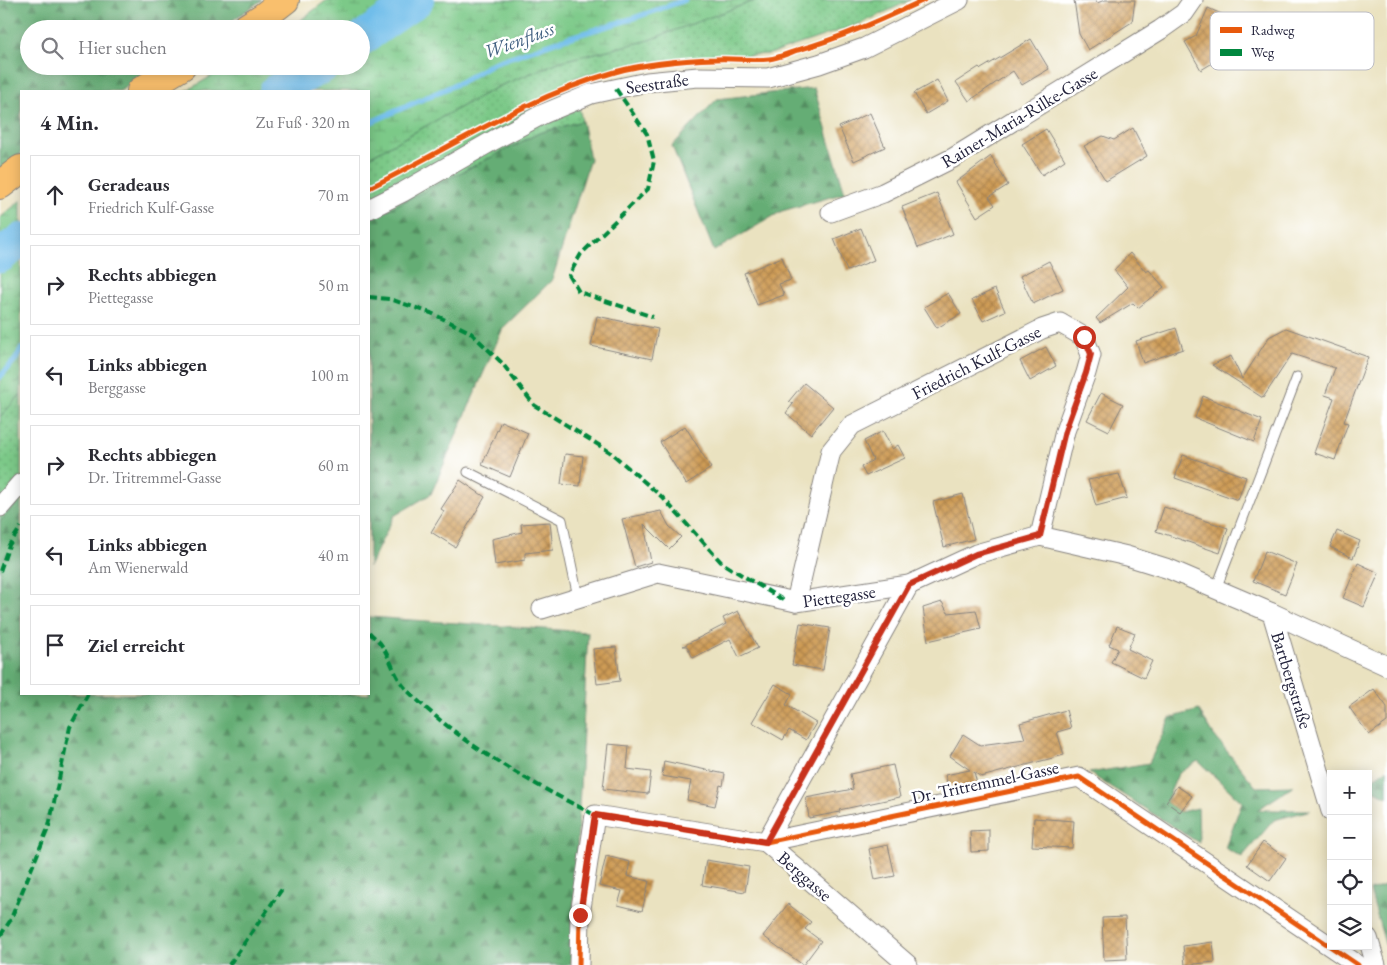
<!DOCTYPE html>
<html lang="de">
<meta charset="utf-8">
<style>
:root{--surface:#fff;--page:#f7f7f7;--text:#2b2b33;--muted:#7c7c81;--line:#e1e1e2}
body{margin:0;font-family:"EB Garamond",serif;background:var(--page);color:var(--text)}
.controls{position:absolute;right:15px;bottom:15px;display:grid;overflow:hidden;border-radius:0px;box-shadow:0 2px 12px #0003}
.controls button{width:45px;height:45px;display:grid;place-items:center;padding:0;border:0;border-bottom:1px solid var(--line);background:var(--surface);color:var(--text);font:25px sans-serif}
.stop{position:absolute;width:15px;height:15px;margin:-11px;border:4px solid #c8321e;border-radius:50%;background:#fff}
.stop.end{background:#c8321e;border-color:#fff;box-shadow:0 1px 5px #0008}
.list{margin:0;padding:0;list-style:none}
h2{display:flex;justify-content:space-between;align-items:center;height:65px;margin:0;padding:0 20px;font-size:21px}
h2 small{font-size:16px;font-weight:400;color:var(--muted)}
.list li{display:grid;grid-template-columns:32px 1fr auto;gap:15px;align-items:center;box-sizing:border-box;height:80px;margin:0 10px 10px;padding:0 10px;border:1px solid var(--line);border-radius:0px}
.list b{display:block;font-size:19px;white-space:nowrap}
.list p{margin:0;font-size:16px;white-space:nowrap;color:var(--muted)}
.list em{font-size:16px;font-style:normal;color:var(--muted)}
.icon{flex:none;width:28px;height:28px;fill:none;stroke:currentColor;stroke-width:2;stroke-linecap:round;stroke-linejoin:round}
.map{position:relative;flex:none;width:1387px;height:965px;overflow:hidden}
.search{position:absolute;background:var(--surface);box-shadow:0 2px 12px #0003;left:20px;top:20px;width:350px;height:55px;display:flex;align-items:center;gap:12px;box-sizing:border-box;padding:0 18px;border-radius:28px;color:var(--muted);font-size:19px}
.panel{position:absolute;background:var(--surface);box-shadow:0 2px 12px #0003;left:20px;top:90px;width:350px;height:605px;border-radius:0px}
.map>svg:first-child{display:block}
.grass{fill:url(#grass-dots);stroke:#4f7662}
.forest{fill:url(#forest-firs);stroke:#446858}
.wetland{fill:url(#wetland-marsh);stroke:#4f7662}
.lines{fill:none;stroke-linecap:round;stroke-linejoin:round}
.stream{stroke:#70bdea;stroke-width:5.5}
.river{stroke:#70bdea;stroke-width:34}
.building{fill:url(#building-cross-hatch)}
.lane-casing{stroke:#86827e;stroke-width:11}
.street-casing{stroke:#86827e;stroke-width:21}
.primary-casing{stroke:#86827e;stroke-width:30}
.lane{stroke:#fff;stroke-width:9}
.street{stroke:#fff;stroke-width:19}
.primary{stroke:#f9bf6d;stroke-width:28}
.quiet{stroke:#00873e;stroke-width:4;stroke-dasharray:8 4;stroke-linecap:butt}
.cycleway-casing{stroke:#fff;stroke-width:8}
.cycleway{stroke:#e8590c;stroke-width:5}
.route{stroke:#c8321e;stroke-width:6}
.labels{text-anchor:middle;dominant-baseline:central;stroke-width:5;stroke-linejoin:round;paint-order:stroke}
.street-label{font-size:18px;fill:#22223b;stroke:#fff}
.water-label{font-size:19px;font-style:italic;fill:#416081;stroke:#fff}
.key{fill:#fff;stroke:#bdbdc4;stroke-width:1}
.key-label{font-size:14px;fill:#22223b}
</style>
<div class="map">
<svg width="1387" height="965" viewBox="0 0 1387 965">
<defs>
<pattern id="grass-dots" width="8" height="8" patternUnits="userSpaceOnUse" patternTransform="scale(1.25)"><rect width="8" height="8" fill="#7cc988"/><path d="M2 2h.1M6 6h.1" fill="none" stroke="#6bac76" stroke-width="1.8" stroke-linecap="round"/></pattern>
<pattern id="forest-firs" width="22" height="20" patternUnits="userSpaceOnUse" patternTransform="scale(1.25)"><rect width="22" height="20" fill="#65ad74"/><path d="M5 1l3.5 6h-7zM16 11l3.5 6h-7z" fill="#538c60"/></pattern>
<pattern id="wetland-marsh" width="20" height="14" patternUnits="userSpaceOnUse" patternTransform="scale(1.25)"><rect width="20" height="14" fill="#7cc988"/><path d="M1 5h8M5 5V1M11 12h8M15 12V8" fill="none" stroke="#6bac76"/></pattern>
<pattern id="building-cross-hatch" width="8" height="8" patternUnits="userSpaceOnUse" patternTransform="scale(1.25)"><rect width="8" height="8" fill="#ce9b55"/><path d="M0 0l8 8M0 8l8-8" fill="none" stroke="#a77e48"/></pattern>
</defs>
<rect width="100%" height="100%" fill="#fff"/>
<filter id="ink" filterUnits="userSpaceOnUse"><feTurbulence type="fractalNoise" baseFrequency=".02" numOctaves="2"/><feDisplacementMap in="SourceGraphic" scale="10" xChannelSelector="R" yChannelSelector="G"/><feConvolveMatrix kernelMatrix="1 2 1 2 8 2 1 2 1" color-interpolation-filters="sRGB"/></filter>
<filter id="wash" filterUnits="userSpaceOnUse"><feTurbulence type="fractalNoise" baseFrequency=".0096" numOctaves="4" result="noise"/><feDisplacementMap in="SourceGraphic" scale="20" xChannelSelector="R" yChannelSelector="G"/><feGaussianBlur stdDeviation="1.12" result="paint"/><feColorMatrix in="noise" values="0 0 0 0 0 0 0 0 0 0 0 0 0 0 0 0 0 1.4 0 .05"/><feComposite in="paint" operator="in"/></filter>
<g filter="url(#wash)">
<rect width="100%" height="100%" fill="#eae2c0"/>
<g class="grass">
<path d="M756,0h155l-49,23 -92,31 -126,8 -71,16 9,43 -43,12 -170,86v-62l128,-70 64,-26 85,-20z"/>
<path d="M21,394v104l-21,24v-105z"/>
</g>
<g class="forest">
<path d="M0,0h262l-42,29h-191v37h131l-40,25h-99v63l-21,17z"/>
<path d="M814,88l31,105 -63,18 -68,40 -42,-105 45,-47z"/>
<path d="M582,121l8,38 -38,121 -49,48 -72,166 -37,22 -25,51v-348l170,-86z"/>
<path d="M21,498v196h348v-77l219,15 -17,333h-571v-443z"/>
<path d="M1199,710l14,24 43,53 38,-1 -37,24h54l-37,10 -32,37 -17,-9 17,-46 -44,-41 -20,13 -12,28 14,10 18,-4 1,35 -110,-70 60,-10 21,-45z"/>
<path d="M1387,769v28l-19,-10v-5z"/>
<path d="M1387,885v66l-17,-60z"/>
</g>
<g class="wetland">
<path d="M327,0h429l-110,41 -85,20 -64,26 -128,70v-66h-183l43,-25h132v-37h-72z"/>
<path d="M21,200v194l-21,23v-199z"/>
</g>
<g class="lines">
<g class="stream">
<path d="M369,123l92,-41 32,-19 74,-25 64,-19 54,-19"/>
<path d="M0,377l16,-18 5,-10"/>
</g>
<g class="river">
<path d="M361,39l56,-39"/>
<path d="M276,91l47,-25"/>
<path d="M0,256l21,-16"/>
</g>
</g>
<g id="blocks">
<g class="building">
<path d="M1074,0h21l2,3 8,-3h30l-3,22 -44,28 -9,-16z"/>
<path d="M1208,8l29,13 -12,25 4,7 -28,17 -16,-28 11,-6z"/>
<path d="M1031,39l18,30 -27,16 -9,-14 -44,30 -13,-19 23,-15 2,2z"/>
<path d="M937,80l11,21 -22,13 -12,-21z"/>
<path d="M870,113l15,34 -31,14 -15,-34z"/>
<path d="M1133,128l14,28 -41,25 -22,-35 19,-10 11,4z"/>
<path d="M1046,129l19,31 -23,15 -20,-31z"/>
<path d="M991,156l17,29 -19,12 6,8 -18,12 -21,-35z"/>
<path d="M937,193l16,41 -35,14 -16,-41z"/>
<path d="M861,228l13,32 -27,11 -13,-32z"/>
<path d="M1130,253l16,19 3,-2 15,17 -26,21 -5,-5 -33,20 -4,-5 32,-31 -14,-17z"/>
<path d="M782,257l9,23 -12,4 5,11 -27,10 -13,-32z"/>
<path d="M1049,261l14,28 -30,15 -13,-28z"/>
<path d="M995,289l10,22 -22,10 -11,-21z"/>
<path d="M948,293l13,21 -24,14 -13,-21z"/>
<path d="M597,316l61,13 -6,30 -61,-13z"/>
<path d="M1176,328l7,21 -40,14 -7,-22z"/>
<path d="M1286,328l82,29 -24,65 4,1 -13,37 -21,-7 20,-55 -9,-3 10,-27 -43,-14 -29,44 -51,-33 19,-9 11,23 27,-42z"/>
<path d="M1046,347l10,19 -26,15 -10,-20z"/>
<path d="M804,383l29,24 -22,27 -25,-21 7,-9 -4,-3z"/>
<path d="M1101,393l22,11 -14,27 -22,-11z"/>
<path d="M1203,396l59,24 -8,22 -59,-24z"/>
<path d="M501,421l27,12 -18,44 -28,-12z"/>
<path d="M685,426l26,42 -25,16 -26,-42z"/>
<path d="M883,431l9,18 6,-4 7,13 -39,18 -5,-9 12,-7 -9,-19z"/>
<path d="M565,454l18,2 -3,30 -19,-2z"/>
<path d="M1183,455l63,22 -8,23 -63,-22z"/>
<path d="M1119,474l8,24 -31,8 -8,-26z"/>
<path d="M460,480l25,17 -30,50 -24,-15 13,-21 -3,-2z"/>
<path d="M963,494l11,45 -30,8 -11,-45z"/>
<path d="M1164,507l64,21 -8,25 -64,-22z"/>
<path d="M661,511l8,15 12,11 -12,12 -25,-25 7,38 -16,5 -13,-48z"/>
<path d="M550,522l3,28 -28,3v7l-30,5 -3,-26 30,-7 -1,-8z"/>
<path d="M1337,531l23,10 -7,17 -23,-11z"/>
<path d="M1265,551l32,13 -12,30 -32,-13z"/>
<path d="M1358,563l21,10 -15,34 -21,-9z"/>
<path d="M942,602l6,11 28,-3 5,19 -53,12 -5,-33z"/>
<path d="M738,611l20,37 -19,9 -9,-18 -37,19 -6,-12h-4l43,-22 -3,-6z"/>
<path d="M800,623l30,5 -7,42 -31,-5z"/>
<path d="M1117,626l18,7 -7,16 24,12 -8,17 -33,-16 7,-13 -9,-4z"/>
<path d="M616,647l4,34 -23,3 -4,-35z"/>
<path d="M775,684l17,10 -6,11 30,18 -10,17 -17,-10 -6,10 -31,-18z"/>
<path d="M1374,689l13,18v15l-18,13 -20,-28z"/>
<path d="M1066,710l5,18 -14,4 7,23 -83,22 -7,-5 4,15 -28,5 -5,-17 25,-5 -20,-14 13,-22 17,11 45,-6 -5,-16z"/>
<path d="M608,744l21,2 -2,23 24,3 -3,22 -45,-5z"/>
<path d="M664,761l61,13 -2,12 -3,-1 -5,21 -28,-6 4,-19 -29,-5z"/>
<path d="M893,765l7,32 -61,13 1,2 -31,6 -3,-20 47,-9 -3,-15z"/>
<path d="M1177,786l15,10 -12,16 -14,-10z"/>
<path d="M1034,818l40,3 -2,27 -40,-2z"/>
<path d="M989,830v21l-18,1 -1,-21z"/>
<path d="M1263,842l23,16 -16,23 -23,-16z"/>
<path d="M888,845l7,31 -20,4 -6,-31z"/>
<path d="M606,856l24,6 -3,14 22,5 -7,30 -24,-6 4,-14 -23,-5z"/>
<path d="M706,860l43,7 -4,25 -43,-7z"/>
<path d="M788,904l23,18 -6,7 16,12 -18,24 -40,-29z"/>
<path d="M1125,917l2,42 -23,1 -2,-42z"/>
<path d="M1213,942l2,20 -30,3 -2,-19z"/>
</g>
</g>
</g>
<g filter="url(#ink)">
<use href="#blocks" fill-opacity="0" stroke="#86827e" stroke-width="1"/>
<g class="lines">
<defs>
<g id="lane">
<path d="M468,472l94,48 16,77"/>
<path d="M1216,589l81,-212"/>
</g>
<g id="street">
<path d="M369,209l34,-17 91,-52 49,-26 48,-20 56,-12 51,-5 70,1 51,-14 45,-16 95,-48"/>
<path d="M831,212l52,-19 70,-35 207,-128 24,-17 9,-13"/>
<path d="M0,507l21,-24"/>
<path d="M796,602l35,-151 21,-26 190,-96 18,-6 24,14 7,18 -5,18 -21,58 -25,105"/>
<path d="M542,609l116,-36 138,29 113,-17 67,-31 64,-18 87,20 42,13 103,44"/>
<path d="M1331,811l-59,-198 115,53"/>
<path d="M1368,938l8,27"/>
<path d="M579,965l1,-50 15,-100 171,27 313,-65 279,188"/>
<path d="M908,965l-142,-123 143,-257"/>
</g>
<g id="primary">
<path d="M244,29l19,-12 22,-17"/>
<path d="M141,91l41,-25"/>
<path d="M0,185l21,-16"/>
</g>
</defs>
<use href="#lane" class="lane-casing"/>
<use href="#street" class="street-casing"/>
<use href="#primary" class="primary-casing"/>
<use href="#lane" class="lane"/>
<use href="#street" class="street"/>
<use href="#primary" class="primary"/>
<g class="quiet">
<path d="M616,89l31,45 7,27 -6,28 -67,65 -12,21 10,17 74,25"/>
<path d="M369,297l21,2 41,14 39,19 32,31 32,42 76,47 52,45 60,66 61,37"/>
<path d="M0,571l9,-26 12,-18"/>
<path d="M369,632c3,4 8,7 11,11 10,13 14,33 26,46 54,55 121,92 189,126"/>
<path d="M0,936l10,-15 39,-95 21,-99 18,-33"/>
<path d="M229,965l53,-76"/>
</g>
<defs>
<g id="cycleway">
<path d="M369,188c81,-40 158,-91 246,-116 32,-9 68,-12 101,-13 17,-1 36,2 53,0 9,-1 20,-6 29,-9 43,-12 85,-31 126,-50"/>
<path d="M579,965l1,-50 15,-100 171,27 313,-65 279,188"/>
</g>
</defs>
<use href="#cycleway" class="cycleway-casing"/>
<use href="#cycleway" class="cycleway"/>
</g>
</g>
<g class="lines" filter="url(#ink)">
<path class="route" d="M580,915l15,-100 171,27 143,-257 67,-31 64,-18 25,-105 21,-58 5,-19 -7,-17"/>
</g>
<g class="labels">
<g class="street-label">
<text transform="translate(657 83) rotate(-8)">Seestraße</text>
<text transform="translate(1019 117) rotate(-31)">Rainer-Maria-Rilke-Gasse</text>
<text transform="translate(976 362) rotate(-27)">Friedrich Kulf-Gasse</text>
<text transform="translate(839 596) rotate(-8)">Piettegasse</text>
<text transform="translate(1292 680) rotate(73)">Bartbergstraße</text>
<text transform="translate(985 782) rotate(-12)">Dr. Tritremmel-Gasse</text>
<text transform="translate(805 876) rotate(41)">Berggasse</text>
</g>
<g class="water-label">
<text transform="translate(519 40) rotate(-20)">Wienfluss</text>
</g>
</g>
<rect x="1210" y="12" width="164" height="58" rx="8" class="key"/>
<rect x="1220" y="27" width="22" height="6" fill="#e8590c"/>
<rect x="1220" y="49" width="22" height="7" fill="#00873e"/>
<g class="key-label">
<text x="1251" y="35">Radweg</text>
<text x="1251" y="57">Weg</text>
</g>
</svg>
<div class="controls">
<button>+</button>
<button>−</button>
<button><svg class="icon" aria-label="locate" viewBox="0 0 24 24"><circle cx="12" cy="12" r="6"/><path d="M12 2v4M12 18v4M2 12h4M18 12h4"/></svg></button>
<button><svg class="icon" aria-label="layers" viewBox="0 0 24 24"><path d="M12 4l9 5-9 5-9-5zM3 14l9 5 9-5"/></svg></button>
</div>
<div class="stop" style="left:1084px;top:337px"></div>
<div class="stop end" style="left:580px;top:915px"></div>
<div class="search"><svg class="icon" aria-label="search" viewBox="0 0 24 24"><circle cx="10" cy="10" r="6"/><path d="M15 15l6 6"/></svg>Hier suchen</div>
<section class="panel">
<h2>4 Min.<small>Zu Fuß · 320 m</small></h2>
<ul class="list">
<li><svg class="icon" aria-label="ahead" viewBox="0 0 24 24"><path d="M12 20V5M6 11l6-6 6 6"/></svg><div><b>Geradeaus</b><p>Friedrich Kulf-Gasse</p></div><em>70 m</em></li>
<li><svg class="icon" aria-label="right" viewBox="0 0 24 24"><path d="M7 20v-9h11M14 6l5 5-5 5"/></svg><div><b>Rechts abbiegen</b><p>Piettegasse</p></div><em>50 m</em></li>
<li><svg class="icon" aria-label="left" viewBox="0 0 24 24"><path d="M17 20v-9H6M10 6l-5 5 5 5"/></svg><div><b>Links abbiegen</b><p>Berggasse</p></div><em>100 m</em></li>
<li><svg class="icon" aria-label="right" viewBox="0 0 24 24"><path d="M7 20v-9h11M14 6l5 5-5 5"/></svg><div><b>Rechts abbiegen</b><p>Dr. Tritremmel-Gasse</p></div><em>60 m</em></li>
<li><svg class="icon" aria-label="left" viewBox="0 0 24 24"><path d="M17 20v-9H6M10 6l-5 5 5 5"/></svg><div><b>Links abbiegen</b><p>Am Wienerwald</p></div><em>40 m</em></li>
<li><svg class="icon" aria-label="arrive" viewBox="0 0 24 24"><path d="M6 21V4h12l-3 4 3 4H6"/></svg><div><b>Ziel erreicht</b></div></li>
</ul>
</section>
</div>
